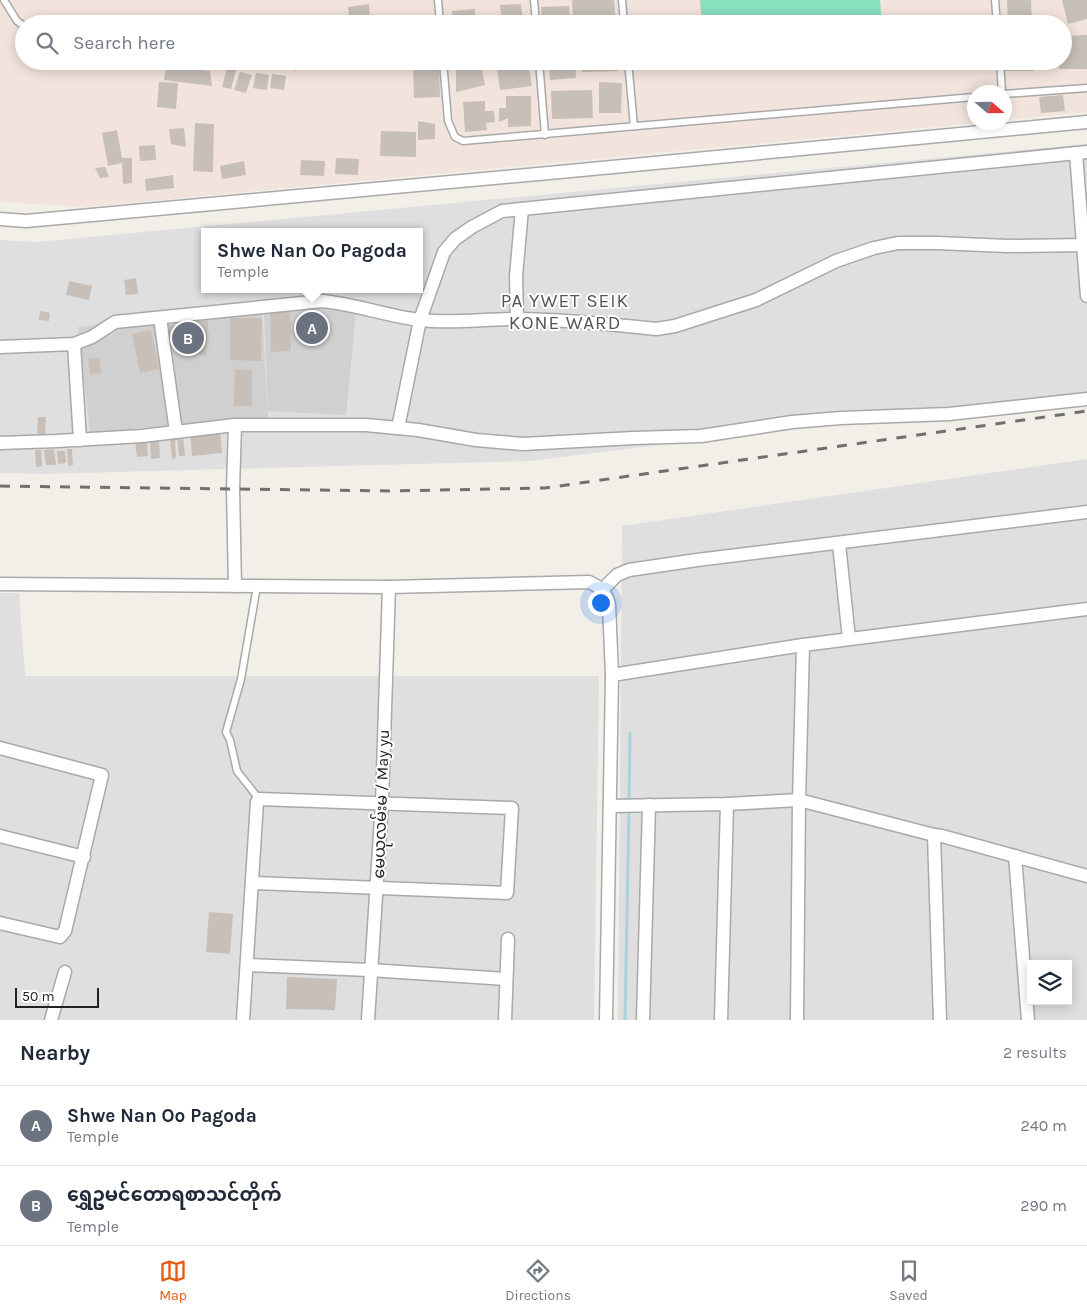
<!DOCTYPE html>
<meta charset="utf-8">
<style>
:root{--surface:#fff;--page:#f6f6f7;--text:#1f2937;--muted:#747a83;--line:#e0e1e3;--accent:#ea580c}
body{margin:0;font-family:Karla,"Noto Sans Myanmar",sans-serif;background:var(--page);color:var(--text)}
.controls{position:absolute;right:15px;bottom:15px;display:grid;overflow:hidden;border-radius:0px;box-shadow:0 2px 12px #0003}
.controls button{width:45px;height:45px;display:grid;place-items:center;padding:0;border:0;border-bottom:1px solid var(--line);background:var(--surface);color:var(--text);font:25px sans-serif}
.compass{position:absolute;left:967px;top:85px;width:45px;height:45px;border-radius:50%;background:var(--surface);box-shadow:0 2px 12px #0003;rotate:110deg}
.scale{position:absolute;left:15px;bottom:12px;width:84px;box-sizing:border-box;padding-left:5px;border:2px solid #222;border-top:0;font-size:14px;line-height:18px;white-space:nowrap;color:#222;-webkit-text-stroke:4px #fff;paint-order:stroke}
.you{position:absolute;left:600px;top:602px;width:18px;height:18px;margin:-12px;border:4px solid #fff;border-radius:50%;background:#1a73e8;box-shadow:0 0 0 8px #1a73e833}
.badge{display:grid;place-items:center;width:32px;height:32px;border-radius:50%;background:var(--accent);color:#fff;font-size:16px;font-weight:700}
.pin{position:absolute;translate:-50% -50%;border:2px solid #fff;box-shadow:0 1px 5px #0006}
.popup{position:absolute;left:201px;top:228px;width:222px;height:65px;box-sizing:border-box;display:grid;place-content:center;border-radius:0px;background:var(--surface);filter:drop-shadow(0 1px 4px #0005);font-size:16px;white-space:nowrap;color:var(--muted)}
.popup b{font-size:19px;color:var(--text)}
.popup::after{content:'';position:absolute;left:50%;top:100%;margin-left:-10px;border:10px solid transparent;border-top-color:var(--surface)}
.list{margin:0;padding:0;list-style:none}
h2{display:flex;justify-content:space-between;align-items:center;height:65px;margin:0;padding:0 20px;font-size:21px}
h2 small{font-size:16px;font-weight:400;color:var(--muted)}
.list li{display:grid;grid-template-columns:32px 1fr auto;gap:15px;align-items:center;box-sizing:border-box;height:80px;padding:0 20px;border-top:1px solid var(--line)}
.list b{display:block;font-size:19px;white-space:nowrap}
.list p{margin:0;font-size:16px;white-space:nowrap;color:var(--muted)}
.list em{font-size:16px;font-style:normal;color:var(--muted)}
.icon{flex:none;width:28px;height:28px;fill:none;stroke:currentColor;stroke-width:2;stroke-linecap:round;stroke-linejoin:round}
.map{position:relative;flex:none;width:1087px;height:1020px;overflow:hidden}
.search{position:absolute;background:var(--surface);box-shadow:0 2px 12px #0003;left:15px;right:15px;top:15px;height:55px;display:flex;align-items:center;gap:12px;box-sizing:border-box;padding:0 18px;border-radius:28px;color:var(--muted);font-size:19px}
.sheet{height:225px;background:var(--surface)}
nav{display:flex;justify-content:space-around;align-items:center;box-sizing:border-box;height:70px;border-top:1px solid var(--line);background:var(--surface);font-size:14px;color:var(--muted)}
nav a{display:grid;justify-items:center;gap:2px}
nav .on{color:var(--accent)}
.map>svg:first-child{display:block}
.residential{fill:#e0dfdf;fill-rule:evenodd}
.religious{fill:#d0d0d0}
.military{fill:#f3e3dd;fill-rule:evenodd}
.pitch{fill:#88e0be}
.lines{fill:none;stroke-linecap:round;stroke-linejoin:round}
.stream{stroke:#aad3df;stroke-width:3}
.building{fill:#c7bfb8}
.lane-casing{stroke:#a9a9a9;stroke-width:9}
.street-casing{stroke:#a9a9a9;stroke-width:15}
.lane{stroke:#fff;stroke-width:6}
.street{stroke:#fff;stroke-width:12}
.rail{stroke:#707070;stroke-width:3;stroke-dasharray:10 10;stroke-linecap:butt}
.labels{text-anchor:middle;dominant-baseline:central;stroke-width:4;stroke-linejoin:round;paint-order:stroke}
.street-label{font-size:16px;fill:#222;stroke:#fff}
.quarter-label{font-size:19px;letter-spacing:1px;fill:#555;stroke:#fff}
</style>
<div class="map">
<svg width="1087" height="1020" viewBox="0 0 1087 1020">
<rect width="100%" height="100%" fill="#f2efe9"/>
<g class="residential">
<path d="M1087,144v249l-558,68 -485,13 -44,-1v-233l36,2zM204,232h216v57h-216z"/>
<path d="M1087,459v561h-469l4,-494zM1031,964h37v37h-37z"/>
<path d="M0,593h19l6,83h574l-5,344h-594z"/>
</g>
<g class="religious">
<path d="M322,307l34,5 -10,103 -78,-4 -4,-98z"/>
<path d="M262,308l6,111 -178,13 -12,-105z"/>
</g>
<path class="military" d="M0,0h1087v112l-82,8 -1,-28h-30v30l3,1 -891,84 -86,-5zM24,24h1039v37h-1039z"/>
<g class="pitch">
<path d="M700,0h180l2,24h-180z"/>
<path d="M706,61h70l-70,6z"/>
</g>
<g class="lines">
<g class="stream">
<path d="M629,802l1,-69"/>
<path d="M625,1020l4,-212"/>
</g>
</g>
<g class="building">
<path d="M572,0h42l2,24h-31l-1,-4 -11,1z"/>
<path d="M1007,0h24l1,24h-24z"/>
<path d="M1062,0h25v19l-19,5z"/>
<path d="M369,4l1,20h-20l-2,-17z"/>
<path d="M521,4l2,20h-21l-2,-19z"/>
<path d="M569,6l1,18h-28l-1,-17z"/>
<path d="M475,9v10l10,-1v6h-32l-1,-13z"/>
<rect x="330" y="18" width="11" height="6"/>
<path d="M1087,35v34h-28v-8h4v-25z"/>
<path d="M290,61h8l-2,10 -8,-3z"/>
<path d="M456,61h24l5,24 -29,7z"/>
<path d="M496,61h32l4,25 -32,4z"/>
<path d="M549,61h26l1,17 -26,2z"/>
<path d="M582,61h35l1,10 -36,1z"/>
<path d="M955,61h27l1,6 -28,2z"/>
<rect x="1005" y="61" width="29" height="10"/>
<path d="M413,62h26l1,35 -26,1z"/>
<path d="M166,66l44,5 2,15 -48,-6z"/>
<path d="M227,68l9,2 -5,19 -9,-2z"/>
<path d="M240,72l12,3 -6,18 -12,-3z"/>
<path d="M256,73l13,2 -2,15 -14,-2z"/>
<path d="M272,74l14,2 -2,14 -14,-2z"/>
<path d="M159,82l19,1 -2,26 -19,-2z"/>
<path d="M599,82l23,1 -1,30h-22z"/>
<path d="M592,90l1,28 -41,1 -1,-28z"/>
<path d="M1063,95l2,16 -24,2 -2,-16z"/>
<path d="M506,96h25v30l-23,1v-9l-9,4v-14h7z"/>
<path d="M485,101v10h9l1,11 -9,1 1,7 -22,2 -2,-30z"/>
<path d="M418,121l17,3v15l-17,1z"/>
<path d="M195,123l19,1 -1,48 -20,-1z"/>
<path d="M184,128l2,19 -15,-3 -2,-15z"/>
<path d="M117,130l5,28h10v25l-9,1 -1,-21 -14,3 -6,-33z"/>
<path d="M381,131l35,1v25l-36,-1z"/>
<path d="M155,145l1,15 -16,1 -1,-15z"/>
<path d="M336,158l23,1 -1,16 -23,-1z"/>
<path d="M301,160l24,1 -1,15 -24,-1z"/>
<path d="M244,161l2,14 -24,4 -2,-13z"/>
<path d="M105,167l4,10 -9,1 -5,-10z"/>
<path d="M173,175l1,13 -28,3 -1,-12z"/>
<path d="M136,278l2,16 -12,1 -2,-15z"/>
<path d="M69,281l23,5 -3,14 -23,-5z"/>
<path d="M40,311l10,2 -1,8 -10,-1z"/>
<path d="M290,312l1,39 -20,1 -1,-39z"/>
<path d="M230,318h32l-1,43 -31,-1z"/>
<path d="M189,320l19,1 -2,34 -19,-1z"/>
<circle cx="311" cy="329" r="6"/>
<path d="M165,325l15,1 -1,13 -14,-1z"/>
<path d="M151,330l8,39 -19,4 -8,-39z"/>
<path d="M88,358h11l2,15 -11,1z"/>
<path d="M235,369l17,1v36h-18z"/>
<path d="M38,417h8l-1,17h-8z"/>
<path d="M220,431l2,22 -30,3 -2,-23z"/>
<path d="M183,436l2,20h-6l-2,-19z"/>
<path d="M170,439h5l1,19 -4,1z"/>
<path d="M159,440l1,18 -9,1 -1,-18z"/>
<path d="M147,441l1,15 -11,1 -2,-15z"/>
<path d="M54,449l2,16h-10l-2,-15z"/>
<path d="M67,449h5l1,16 -5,1z"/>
<path d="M35,450h6l1,16 -6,1z"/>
<path d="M57,451h8l1,12 -8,1z"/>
<path d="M209,912l24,2 -3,40 -24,-2z"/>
<path d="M287,977l50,2 -2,31 -49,-1z"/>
</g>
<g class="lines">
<defs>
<g id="lane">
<path d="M4,0l13,21 7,5"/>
<path d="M438,0l2,24"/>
<path d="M534,0l2,24"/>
<path d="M622,0l2,24"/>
<path d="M995,0l2,24"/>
<path d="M443,61l5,60 7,16 8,4 511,-44"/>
<path d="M539,61l6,74"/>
<path d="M628,61l6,65"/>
<path d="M1000,61l2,31"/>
<path d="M1004,94l83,-6"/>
<path d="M257,586l-16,93 -15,53 4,8 7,31 22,28"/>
</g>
<g id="street">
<path d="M1076,153l11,143"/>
<path d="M0,219l26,2 523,-48 538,-51"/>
<path d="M160,318l16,114"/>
<path d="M517,319l-1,-43 6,-67"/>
<path d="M74,344l6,96"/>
<path d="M0,347l74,-3 18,-7 23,-15 207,-21c33,3 65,15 98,19 32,4 63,-1 95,-1 47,0 95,5 141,10l19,-3 81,-26 80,-39 38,-13 24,-5h40l69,3 80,-1"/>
<path d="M235,425l-2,64 2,97"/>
<path d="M398,428l22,-108 24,-68 11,-13 17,-12 30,-16 585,-59"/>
<path d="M0,443l57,-2 85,-5 93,-11h131l52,5 58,10 47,4 110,-6 68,-2 91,-14 49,-4 108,-4 138,-15"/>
<path d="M839,544l10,95"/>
<path d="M0,584l389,3 200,-5c11,5 17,10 20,22l3,71 -6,345"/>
<path d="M602,590l15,-15 12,-5 68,-10 390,-48"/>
<path d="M612,675l191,-30 284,-36"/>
<path d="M0,748l102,27 -37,156 -5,6 -60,-14"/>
<path d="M610,806l117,-2 72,-4 135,35"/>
<path d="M0,836l84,21"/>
<path d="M1015,856l13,164"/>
<path d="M247,965l123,5 136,9"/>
<path d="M51,1020l14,-48"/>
<path d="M243,1020l14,-218 2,-3 253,9 -5,85 -255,-10"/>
<path d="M368,1020l14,-218 7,-215"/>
<path d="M505,1020l3,-81"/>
<path d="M643,1020l6,-215"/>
<path d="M721,1020l6,-216"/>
<path d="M797,1020l2,-220 4,-155"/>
<path d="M940,1020l-6,-185 8,1 145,40"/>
</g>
</defs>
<use href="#lane" class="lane-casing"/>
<use href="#street" class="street-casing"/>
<use href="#lane" class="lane"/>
<use href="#street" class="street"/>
<path class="rail" d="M0,486l390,5 155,-3 542,-77"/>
</g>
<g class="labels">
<g class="street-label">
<text transform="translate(381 804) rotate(-88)">မေယုလမ်းမ / May yu</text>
</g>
<g class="quarter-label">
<text x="565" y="301">PA YWET SEIK<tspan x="565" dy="22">KONE WARD</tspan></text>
</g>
</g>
</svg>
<div class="controls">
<button><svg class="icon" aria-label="layers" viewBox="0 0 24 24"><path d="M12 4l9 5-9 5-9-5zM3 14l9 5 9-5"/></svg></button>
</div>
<svg class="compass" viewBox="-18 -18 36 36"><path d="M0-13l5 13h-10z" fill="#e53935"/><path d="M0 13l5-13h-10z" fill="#747a83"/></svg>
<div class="scale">50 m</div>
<div class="you"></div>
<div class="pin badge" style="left:312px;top:328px;background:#6b7280">A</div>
<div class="popup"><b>Shwe Nan Oo Pagoda</b>Temple</div>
<div class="pin badge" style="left:188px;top:338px;background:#6b7280">B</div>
<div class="search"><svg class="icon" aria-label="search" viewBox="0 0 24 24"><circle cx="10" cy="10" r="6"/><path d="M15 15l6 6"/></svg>Search here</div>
</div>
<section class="sheet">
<h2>Nearby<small>2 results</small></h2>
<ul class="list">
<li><span class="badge" style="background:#6b7280">A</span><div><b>Shwe Nan Oo Pagoda</b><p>Temple</p></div><em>240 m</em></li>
<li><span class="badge" style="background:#6b7280">B</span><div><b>ရွှေဥမင်တောရစာသင်တိုက်</b><p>Temple</p></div><em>290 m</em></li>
</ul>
</section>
<nav>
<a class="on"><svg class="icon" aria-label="map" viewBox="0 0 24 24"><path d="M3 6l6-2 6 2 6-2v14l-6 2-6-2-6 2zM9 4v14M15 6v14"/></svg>Map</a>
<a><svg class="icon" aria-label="directions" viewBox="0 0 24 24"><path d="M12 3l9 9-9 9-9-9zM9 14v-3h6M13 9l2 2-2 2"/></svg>Directions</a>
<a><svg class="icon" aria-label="saved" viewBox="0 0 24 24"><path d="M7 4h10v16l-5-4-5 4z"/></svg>Saved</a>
</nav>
